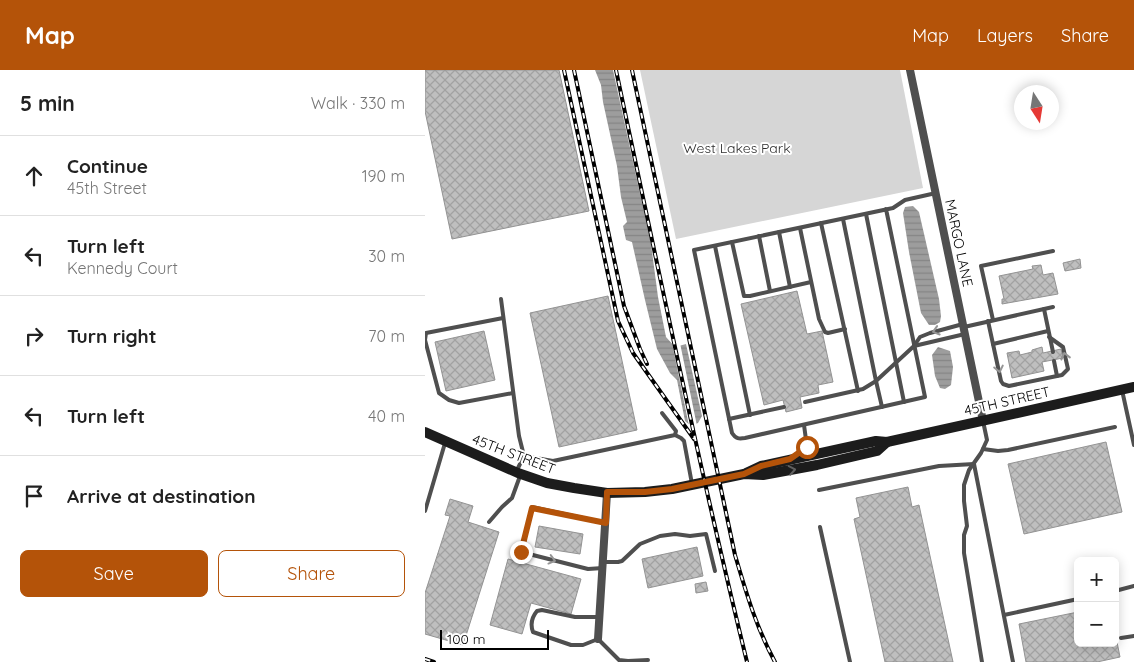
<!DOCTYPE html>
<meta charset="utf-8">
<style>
:root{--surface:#fff;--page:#f2f2f2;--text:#222;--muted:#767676;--line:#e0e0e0;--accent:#b45309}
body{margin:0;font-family:Quicksand,sans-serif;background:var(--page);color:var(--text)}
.controls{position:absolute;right:15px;bottom:15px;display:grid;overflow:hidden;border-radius:8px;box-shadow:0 2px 12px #0003}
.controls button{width:45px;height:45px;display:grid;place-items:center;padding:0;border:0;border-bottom:1px solid var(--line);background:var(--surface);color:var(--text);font:25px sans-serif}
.compass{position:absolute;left:589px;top:15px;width:45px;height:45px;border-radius:50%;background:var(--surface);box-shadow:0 2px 12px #0003;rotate:168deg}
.scale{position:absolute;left:15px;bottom:12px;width:109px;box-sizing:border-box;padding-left:5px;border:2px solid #000;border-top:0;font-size:14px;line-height:18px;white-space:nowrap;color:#000;-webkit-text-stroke:4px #fff;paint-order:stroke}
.stop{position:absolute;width:15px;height:15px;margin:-11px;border:4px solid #b45309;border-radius:50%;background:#fff}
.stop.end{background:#b45309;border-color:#fff;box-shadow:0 1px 5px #0008}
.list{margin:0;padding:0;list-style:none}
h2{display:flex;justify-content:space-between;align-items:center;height:65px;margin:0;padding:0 20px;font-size:21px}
h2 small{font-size:16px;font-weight:400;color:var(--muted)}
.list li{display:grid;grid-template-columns:32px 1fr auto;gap:15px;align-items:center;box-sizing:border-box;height:80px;padding:0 20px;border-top:1px solid var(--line)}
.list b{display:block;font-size:19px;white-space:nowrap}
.list p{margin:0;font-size:16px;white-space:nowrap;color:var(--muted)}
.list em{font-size:16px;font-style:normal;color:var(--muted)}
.actions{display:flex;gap:10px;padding:15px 20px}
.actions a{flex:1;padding:11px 0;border:1px solid var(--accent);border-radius:8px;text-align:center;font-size:18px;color:var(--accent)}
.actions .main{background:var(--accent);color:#fff}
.icon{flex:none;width:28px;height:28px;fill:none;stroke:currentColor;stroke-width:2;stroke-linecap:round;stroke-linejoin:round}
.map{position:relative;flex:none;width:709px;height:592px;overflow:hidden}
header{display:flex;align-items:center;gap:30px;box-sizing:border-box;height:70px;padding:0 25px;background:var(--accent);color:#fff}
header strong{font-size:24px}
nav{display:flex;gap:28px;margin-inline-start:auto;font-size:18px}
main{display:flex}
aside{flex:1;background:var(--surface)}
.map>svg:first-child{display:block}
.green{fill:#d6d6d6}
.water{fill:url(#water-rules)}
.pier{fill:#fff}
.building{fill:url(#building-cross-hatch);stroke:#939393}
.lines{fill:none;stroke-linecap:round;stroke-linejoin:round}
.lane{stroke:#4f4f4f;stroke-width:4}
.street{stroke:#4f4f4f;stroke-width:8}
.secondary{stroke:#1c1c1c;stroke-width:10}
.rail-casing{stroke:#000;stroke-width:4}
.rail{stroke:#fff;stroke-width:2;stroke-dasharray:5.5;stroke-linecap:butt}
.oneway{stroke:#959595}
.oneway2{stroke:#606060}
.route{stroke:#b45309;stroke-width:6}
.labels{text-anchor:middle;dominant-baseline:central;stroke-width:4;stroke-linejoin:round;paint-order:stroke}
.park-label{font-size:14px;fill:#2d2d2d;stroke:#fff}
.street-label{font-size:14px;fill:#000;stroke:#fff}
</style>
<header>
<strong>Map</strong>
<nav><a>Map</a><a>Layers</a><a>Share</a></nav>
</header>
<main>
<aside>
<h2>5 min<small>Walk · 330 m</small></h2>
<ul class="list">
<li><svg class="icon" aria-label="ahead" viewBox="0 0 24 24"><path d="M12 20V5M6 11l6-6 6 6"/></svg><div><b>Continue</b><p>45th Street</p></div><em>190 m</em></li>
<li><svg class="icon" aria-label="left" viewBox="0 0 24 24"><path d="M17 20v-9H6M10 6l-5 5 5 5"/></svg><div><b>Turn left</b><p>Kennedy Court</p></div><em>30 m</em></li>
<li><svg class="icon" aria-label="right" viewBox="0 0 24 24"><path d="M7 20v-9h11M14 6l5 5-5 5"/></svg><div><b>Turn right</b></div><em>70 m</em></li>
<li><svg class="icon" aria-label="left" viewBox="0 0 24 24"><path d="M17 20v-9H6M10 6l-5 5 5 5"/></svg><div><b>Turn left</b></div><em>40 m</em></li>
<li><svg class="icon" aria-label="arrive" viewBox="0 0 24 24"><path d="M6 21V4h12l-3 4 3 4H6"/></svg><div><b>Arrive at destination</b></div></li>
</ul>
<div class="actions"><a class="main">Save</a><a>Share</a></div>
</aside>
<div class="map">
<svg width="709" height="592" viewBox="0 0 709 592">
<defs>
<pattern id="water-rules" width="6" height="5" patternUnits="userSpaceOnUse" patternTransform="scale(1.25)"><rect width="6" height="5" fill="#9d9d9d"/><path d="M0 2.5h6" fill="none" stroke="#858585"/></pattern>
<pattern id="building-cross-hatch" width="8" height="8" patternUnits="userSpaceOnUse" patternTransform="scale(1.25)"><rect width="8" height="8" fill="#bfbfbf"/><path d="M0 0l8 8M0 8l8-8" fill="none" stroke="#a2a2a2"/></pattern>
</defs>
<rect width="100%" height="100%" fill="#fff"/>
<path class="green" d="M215,0h260l23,118 -247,51z"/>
<g class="water">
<path d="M170,0h18l38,174 7,53 8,40 9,10 11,-3 16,72 -4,7 -7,3 -6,-5 -8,-41 -7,-7 -13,-24 -12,-49 -13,-58 -6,-2 -3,-14 4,-4 -6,-25 -4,-31 -14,-64 -2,-17z"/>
<path d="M488,136l6,6 20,87 2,17 -1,6 -5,3h-6l-8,-12 -12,-61 -6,-39 2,-6z"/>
<path d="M513,277l12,4 3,16 -2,18 -6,4 -5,-1 -5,-12 -3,-21z"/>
</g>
<path class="pier" d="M246,268l5,6 4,-1 17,83 -6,2 -1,-2h-1z"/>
<g class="building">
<path d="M0,0h134l30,141 -137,28 -27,-128z"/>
<path d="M655,189l1,9 -16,3 -2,-8z"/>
<path d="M616,195l2,10 10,-2 5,21 -56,10v-5h2l-5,-23 34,-7 -1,-3z"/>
<path d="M372,221l10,43 15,-3 11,51 -15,3 1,8 -19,4 2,11 -16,4 -3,-12 -19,5 -23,-101z"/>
<path d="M183,226l29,134 -78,17 -29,-134z"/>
<path d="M59,261l11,49 -49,11 -11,-49z"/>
<path d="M617,277l1,6 18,-4 2,9 -21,4 2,9 -32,7 -5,-25 12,-2 1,4 12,-3v-2z"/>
<path d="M681,372l16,70 -98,22 -16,-70z"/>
<path d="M483,417l4,20 7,-2 34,157h-68l-31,-143 6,-2 -4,-19z"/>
<path d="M25,429l23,7 -5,16 31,10 -36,113 -38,-11v-41l25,-77 -5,-1z"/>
<path d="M114,456l44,8 -3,20 -45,-7z"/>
<path d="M272,477l6,29 -55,12 -6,-29z"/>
<path d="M83,489l73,20 -10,35 -40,-11 -9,31 -32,-9z"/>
<path d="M281,512l2,9 -12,2 -1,-9z"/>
<path d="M653,542v31h37v-11l5,25 -23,5h-71l-7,-38z"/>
</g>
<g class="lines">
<g class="lane">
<path d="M461,139l39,188 -180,41c-6,1 -9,1 -13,-5l-38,-183 199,-42 12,-8 31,-7"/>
<path d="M441,144l38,188"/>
<path d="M418,149l33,162 6,26"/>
<path d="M396,153l37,168"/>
<path d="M375,158l19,91 6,13 3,1 17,-4"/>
<path d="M354,162l11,55"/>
<path d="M334,166l11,55"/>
<path d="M307,172l12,54h6l61,-14"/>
<path d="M290,176l35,169"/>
<path d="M76,229l18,137 5,20 -8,16"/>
<path d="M619,239l9,43"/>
<path d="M78,248l-77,15 -1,7 14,53 10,7 10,3 54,-10"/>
<path d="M568,250l-12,-54 72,-15"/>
<path d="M563,251l13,60 2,3 6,2 48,-10 -3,-15"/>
<path d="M539,257l89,-20"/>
<path d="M624,267l14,10 5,22 -6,6 -5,1"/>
<path d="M568,274l55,-13"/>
<path d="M489,276l51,-12"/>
<path d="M697,320l12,55"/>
<path d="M380,332l58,-13 13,-8 38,-35 6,-9 10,-4 33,-9"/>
<path d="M304,349l55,-12"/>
<path d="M250,365l6,3 3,3 8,43"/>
<path d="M558,379l15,2 10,-1 107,-23"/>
<path d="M372,385l10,-8 -3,-22"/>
<path d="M99,386l29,5 122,-26 1,-4 -14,-18"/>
<path d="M394,420l120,-24 35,-2 39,198"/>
<path d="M0,441l20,-68"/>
<path d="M64,452l13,-15 10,-9 8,-22"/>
<path d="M395,457l30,135"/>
<path d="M178,492h15l4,-1 18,-17 20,-8 15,-2 15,2 16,-2 9,37"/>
<path d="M178,498l-15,1 -67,-17 11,-45 74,16"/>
<path d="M690,521l19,-5"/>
<path d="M579,545l74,-16"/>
<path d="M175,547h-25l-33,-7 -5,1c-5,6 -7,13 -4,21l38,13h12l15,-6 21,21 9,1 20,-1"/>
<path d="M696,568l13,-2"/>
<path d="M557,592l-18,-109v-18l3,-9 -3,-25v-16l5,-15 12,-17 6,-13 -4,-19"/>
</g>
<g class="street">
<path d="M485,0l73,351"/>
<path d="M173,569l9,-146"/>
</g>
<g class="secondary">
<path d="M0,362l93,41 29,10 27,5 33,5 38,-1 27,-3 72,-15 19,1 54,-10 60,-14 10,-9"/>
<path d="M321,403l15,-7 115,-25 11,1 247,-55"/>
</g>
<defs>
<g id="rail">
<path d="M139,0l54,251 15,32 61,86"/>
<path d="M149,0l50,236 16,43 7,15"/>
<path d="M191,0c42,198 83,396 131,592"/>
<path d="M207,0l103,485c11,37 21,72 40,107"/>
<path d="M0,589l9,3"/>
</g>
</defs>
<use href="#rail" class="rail-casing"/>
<use href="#rail" class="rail"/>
</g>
<defs><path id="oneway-chevron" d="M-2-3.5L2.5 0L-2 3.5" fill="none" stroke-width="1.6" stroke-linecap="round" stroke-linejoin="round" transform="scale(1.25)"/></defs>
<g class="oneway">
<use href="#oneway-chevron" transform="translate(511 261) rotate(163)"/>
<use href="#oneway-chevron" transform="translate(640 286) rotate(-104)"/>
<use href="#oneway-chevron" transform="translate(574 299) rotate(78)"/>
<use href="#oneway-chevron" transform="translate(127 490) rotate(15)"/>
</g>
<use class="oneway2" href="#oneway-chevron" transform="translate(367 400) rotate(-10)"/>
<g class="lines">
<path class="route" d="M96,482l11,-44 74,15 1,-31h38l27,-3 72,-15 17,-8 29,-7 17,-12"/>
</g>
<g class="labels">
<g class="park-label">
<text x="312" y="78">West Lakes Park</text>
</g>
<g class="street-label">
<text transform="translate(534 173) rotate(78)">MARGO LANE</text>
<text transform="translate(582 331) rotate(-13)">45TH STREET</text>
<text transform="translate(89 384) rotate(21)">45TH STREET</text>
</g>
</g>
</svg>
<div class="controls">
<button>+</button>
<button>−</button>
</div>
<svg class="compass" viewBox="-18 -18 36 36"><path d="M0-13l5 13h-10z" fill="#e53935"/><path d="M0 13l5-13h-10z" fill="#767676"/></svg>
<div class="scale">100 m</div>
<div class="stop" style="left:382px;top:377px"></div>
<div class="stop end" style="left:96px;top:482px"></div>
</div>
</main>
